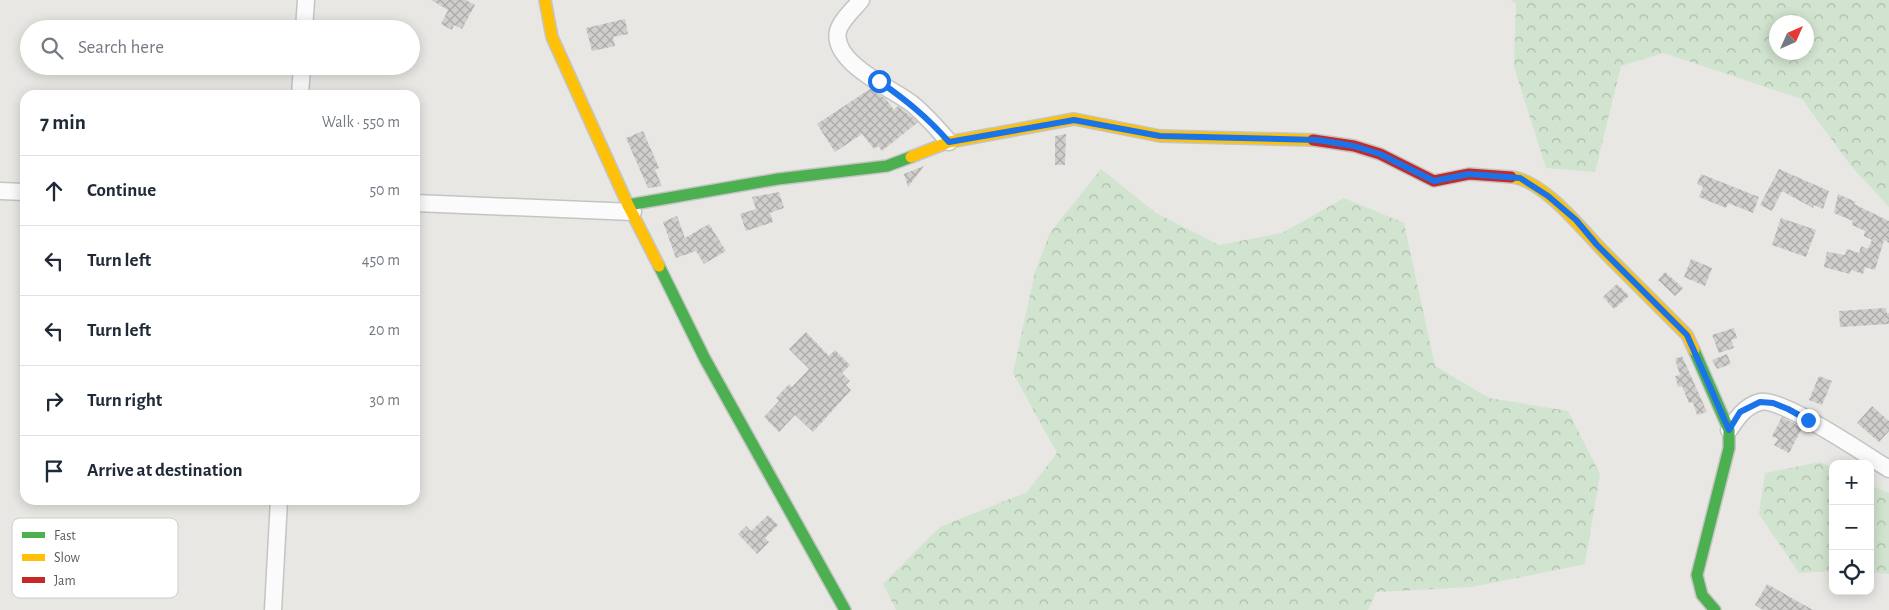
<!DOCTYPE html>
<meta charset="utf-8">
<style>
:root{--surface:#fff;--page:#f6f6f7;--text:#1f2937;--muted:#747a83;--line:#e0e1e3}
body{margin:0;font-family:"Alegreya Sans",sans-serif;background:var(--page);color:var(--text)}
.controls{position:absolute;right:15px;bottom:15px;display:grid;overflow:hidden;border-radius:10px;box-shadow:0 2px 12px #0003}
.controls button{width:45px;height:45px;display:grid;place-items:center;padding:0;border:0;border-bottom:1px solid var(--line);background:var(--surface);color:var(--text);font:25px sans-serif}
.compass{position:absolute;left:1769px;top:15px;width:45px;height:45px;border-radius:50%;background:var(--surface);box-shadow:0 2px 12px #0003;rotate:45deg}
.stop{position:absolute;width:15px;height:15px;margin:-11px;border:4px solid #1a73e8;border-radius:50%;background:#fff}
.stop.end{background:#1a73e8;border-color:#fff;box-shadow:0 1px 5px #0008}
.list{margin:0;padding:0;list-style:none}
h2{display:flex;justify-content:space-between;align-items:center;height:65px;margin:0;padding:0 20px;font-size:21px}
h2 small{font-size:16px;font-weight:400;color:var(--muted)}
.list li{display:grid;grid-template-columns:32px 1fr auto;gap:15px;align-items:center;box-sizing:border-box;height:70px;padding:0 20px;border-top:1px solid var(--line)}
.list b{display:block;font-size:19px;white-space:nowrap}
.list em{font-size:16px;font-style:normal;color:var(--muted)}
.icon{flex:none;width:28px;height:28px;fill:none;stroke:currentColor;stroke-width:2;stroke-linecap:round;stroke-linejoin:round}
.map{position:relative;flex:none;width:1889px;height:610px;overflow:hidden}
.search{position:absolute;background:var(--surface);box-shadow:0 2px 12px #0003;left:20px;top:20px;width:400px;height:55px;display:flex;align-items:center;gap:12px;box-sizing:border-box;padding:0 18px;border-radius:28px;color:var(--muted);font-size:19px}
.panel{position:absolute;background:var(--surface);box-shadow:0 2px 12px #0003;left:20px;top:90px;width:400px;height:415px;border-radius:15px}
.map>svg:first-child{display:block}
.forest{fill:url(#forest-crowns);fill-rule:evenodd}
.building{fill:url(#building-cross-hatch)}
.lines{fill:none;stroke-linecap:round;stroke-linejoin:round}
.street-casing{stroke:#c4c4c4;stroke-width:19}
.fast-casing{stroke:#c5c5c5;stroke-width:14}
.slow-casing{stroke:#c5c5c5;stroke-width:14}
.jam-casing{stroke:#c5c5c5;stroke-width:14}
.street{stroke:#fcfbfb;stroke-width:16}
.fast{stroke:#4caf50;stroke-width:11}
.slow{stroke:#ffc107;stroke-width:11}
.jam{stroke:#c62828;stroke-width:11}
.route{stroke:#1a73e8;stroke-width:6}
.key{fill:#fff;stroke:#cdcecf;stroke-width:1}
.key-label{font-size:14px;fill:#595c60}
</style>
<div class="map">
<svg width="1889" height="610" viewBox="0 0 1889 610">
<defs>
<pattern id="forest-crowns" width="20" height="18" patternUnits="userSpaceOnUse" patternTransform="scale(1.25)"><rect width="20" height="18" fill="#d1e4cf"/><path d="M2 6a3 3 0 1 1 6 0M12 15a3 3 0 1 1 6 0" fill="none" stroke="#adbcab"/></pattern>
<pattern id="building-cross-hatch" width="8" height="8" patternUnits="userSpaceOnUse" patternTransform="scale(1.25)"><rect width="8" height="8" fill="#cfcecc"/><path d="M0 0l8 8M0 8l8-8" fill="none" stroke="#abaaa9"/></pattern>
</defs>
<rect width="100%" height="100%" fill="#e8e7e3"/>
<g class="forest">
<path d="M1510,0h379v207l-37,-40 -50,-68 -138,-46 -43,13 -26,106 -49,-4 -32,-101 2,-63zM1806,22v30h-30v-30z"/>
<path d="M1101,169l55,44 63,32 63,-12 62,-35 60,25 31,143 54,32 79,13 32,63 -15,90 -113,23 -96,5 -8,18h-472l-13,-26 57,-57 87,-35 30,-39 -44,-80 22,-101 15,-39z"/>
<path d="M1820,462l13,6v103l-34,2 -40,-59 6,-41z"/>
<path d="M1870,485l19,8v81l-19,-2z"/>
</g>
<g class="building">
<path d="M431,0h35l9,5 -13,24 -8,-4 -2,5 -11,-6 7,-14z"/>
<path d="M625,19l3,15 -15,3 2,9 -23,5 -6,-23z"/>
<path d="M870,89l16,10 8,11 4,-4 20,16 -36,29 -4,-5 -4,3 -12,-15 -27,18 -18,-28z"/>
<path d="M643,131l16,37 -4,2 7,16 -14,2 -22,-50z"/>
<path d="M1066,134l-1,31h-10v-29z"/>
<path d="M924,166l-16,21 -4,-13z"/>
<path d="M1779,169l50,22 -6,18 -9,-4 -1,3 -31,-17 -10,20 -12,-6z"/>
<path d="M1701,174l58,23 -6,16 -25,-10 -2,5 -27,-11 4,-10 -6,-3z"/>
<path d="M779,192l5,16 -14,5 3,9 -27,9 -6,-17 16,-5 -4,-12z"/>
<path d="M1838,194l18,8 -2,2 35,17v22l-5,-3 -9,30 -10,-3 -2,7 -12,-4 -1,4 -26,-7 3,-15 18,3 2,-6 12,4 2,-7 7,3 4,-9 -8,-4 1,-5 -13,-6 1,-4 -19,-8z"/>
<path d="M677,216l8,22 24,-14 17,27 -22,13 -8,-13 -20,7 -13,-36z"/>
<path d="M1781,218l35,12 -10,27 -34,-12z"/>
<path d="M1691,259l21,9 -7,18 -21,-9z"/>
<path d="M1665,272l18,16 -8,8 -17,-16z"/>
<path d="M1617,284l12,12 -15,13 -11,-12z"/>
<path d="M1886,308l1,6 2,-1v11l-49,3 -1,-16z"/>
<path d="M1734,328l3,10 -6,2 3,8 -15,5 -7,-18z"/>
<path d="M806,332l23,24 6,-6 15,15 -8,8 8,8 -4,4 5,5 -38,42 -18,-17 -16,17 -15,-15 15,-16 -3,-3 13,-14 3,3 17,-18 -20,-20z"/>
<path d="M1727,354l4,10 -14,5 -5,-9z"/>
<path d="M1682,356l12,27 13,29 -10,3 -4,-13 -4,1 -7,-17 -4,1 -3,-11 5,-1 -5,-16z"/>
<path d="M1819,376l13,5 -10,24 -13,-5z"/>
<path d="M1872,406l17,15v10l-10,11 -22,-19z"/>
<path d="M1782,417l20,11 -13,25 -15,-8 4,-6 -6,-3z"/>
<path d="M768,515l10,10 -13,13 4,4 -12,12 -19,-20 8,-8 5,5z"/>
<path d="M1767,584l46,26h-50l-8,-5z"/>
</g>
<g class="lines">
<defs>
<g id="street">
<path d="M861,0c-7,9 -20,20 -23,31 -7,31 53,57 73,72 15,12 26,25 38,39"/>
<path d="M304,29l2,-29"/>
<path d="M300,95l2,-29"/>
<path d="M0,191l25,1"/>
<path d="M415,203l218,9"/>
<path d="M1729,430c8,-12 16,-24 31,-28 22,-5 107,54 129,67"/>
<path d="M273,610l6,-110"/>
</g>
<g id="fast">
<path d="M628,205l150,-26 109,-13 24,-9"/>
<path d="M659,266l46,93 140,251"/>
<path d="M1694,350l35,80v18l-32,127 5,20 13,15"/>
</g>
<g id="slow">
<path d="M545,0l7,37 76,168 31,61"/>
<path d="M911,157l38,-15 125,-23 86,17 153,4"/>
<path d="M1511,177c33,3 72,54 94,76 27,27 55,55 82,82l7,15"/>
</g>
<path id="jam" d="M1313,140l41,6 26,8 54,27 35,-7 42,3"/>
</defs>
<use href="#street" class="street-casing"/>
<use href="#fast" class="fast-casing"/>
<use href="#slow" class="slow-casing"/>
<use href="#jam" class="jam-casing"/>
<use href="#street" class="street"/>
<use href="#fast" class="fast"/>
<use href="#slow" class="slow"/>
<use href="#jam" class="jam"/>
</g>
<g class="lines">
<path class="route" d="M879,81c28,20 47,35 70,61l125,-22 86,16 158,4 36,6 26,8 54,27 35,-7 51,4 28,18 28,24 21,25 90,90 42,95 11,-18 20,-10 13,1 15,6 20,11"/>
</g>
<rect x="12" y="518" width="166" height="80" rx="8" class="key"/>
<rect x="22" y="532" width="23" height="6" fill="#4caf50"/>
<rect x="22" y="554" width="23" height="7" fill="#ffc107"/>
<rect x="22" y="577" width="23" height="6" fill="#c62828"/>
<g class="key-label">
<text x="54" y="540">Fast</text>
<text x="54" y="562">Slow</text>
<text x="54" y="585">Jam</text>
</g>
</svg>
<div class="controls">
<button>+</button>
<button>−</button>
<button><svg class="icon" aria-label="locate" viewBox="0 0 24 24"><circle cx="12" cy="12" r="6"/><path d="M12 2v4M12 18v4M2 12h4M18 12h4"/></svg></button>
</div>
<svg class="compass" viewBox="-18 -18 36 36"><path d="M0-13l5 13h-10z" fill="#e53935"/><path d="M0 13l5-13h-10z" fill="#747a83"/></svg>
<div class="stop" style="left:879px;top:81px"></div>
<div class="stop end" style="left:1808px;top:420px"></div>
<div class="search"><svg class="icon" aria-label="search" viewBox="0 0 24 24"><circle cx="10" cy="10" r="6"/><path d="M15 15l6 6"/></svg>Search here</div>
<section class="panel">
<h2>7 min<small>Walk · 550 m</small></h2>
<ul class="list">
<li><svg class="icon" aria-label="ahead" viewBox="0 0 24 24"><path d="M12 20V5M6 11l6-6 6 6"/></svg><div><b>Continue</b></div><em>50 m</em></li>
<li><svg class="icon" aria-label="left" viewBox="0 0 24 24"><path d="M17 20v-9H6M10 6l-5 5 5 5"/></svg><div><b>Turn left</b></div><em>450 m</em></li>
<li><svg class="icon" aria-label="left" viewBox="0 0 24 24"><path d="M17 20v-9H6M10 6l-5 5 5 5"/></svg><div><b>Turn left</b></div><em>20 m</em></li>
<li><svg class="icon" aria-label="right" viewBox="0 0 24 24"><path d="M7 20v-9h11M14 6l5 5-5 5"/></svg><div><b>Turn right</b></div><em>30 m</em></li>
<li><svg class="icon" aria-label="arrive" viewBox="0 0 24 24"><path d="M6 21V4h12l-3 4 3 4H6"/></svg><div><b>Arrive at destination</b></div></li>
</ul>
</section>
</div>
